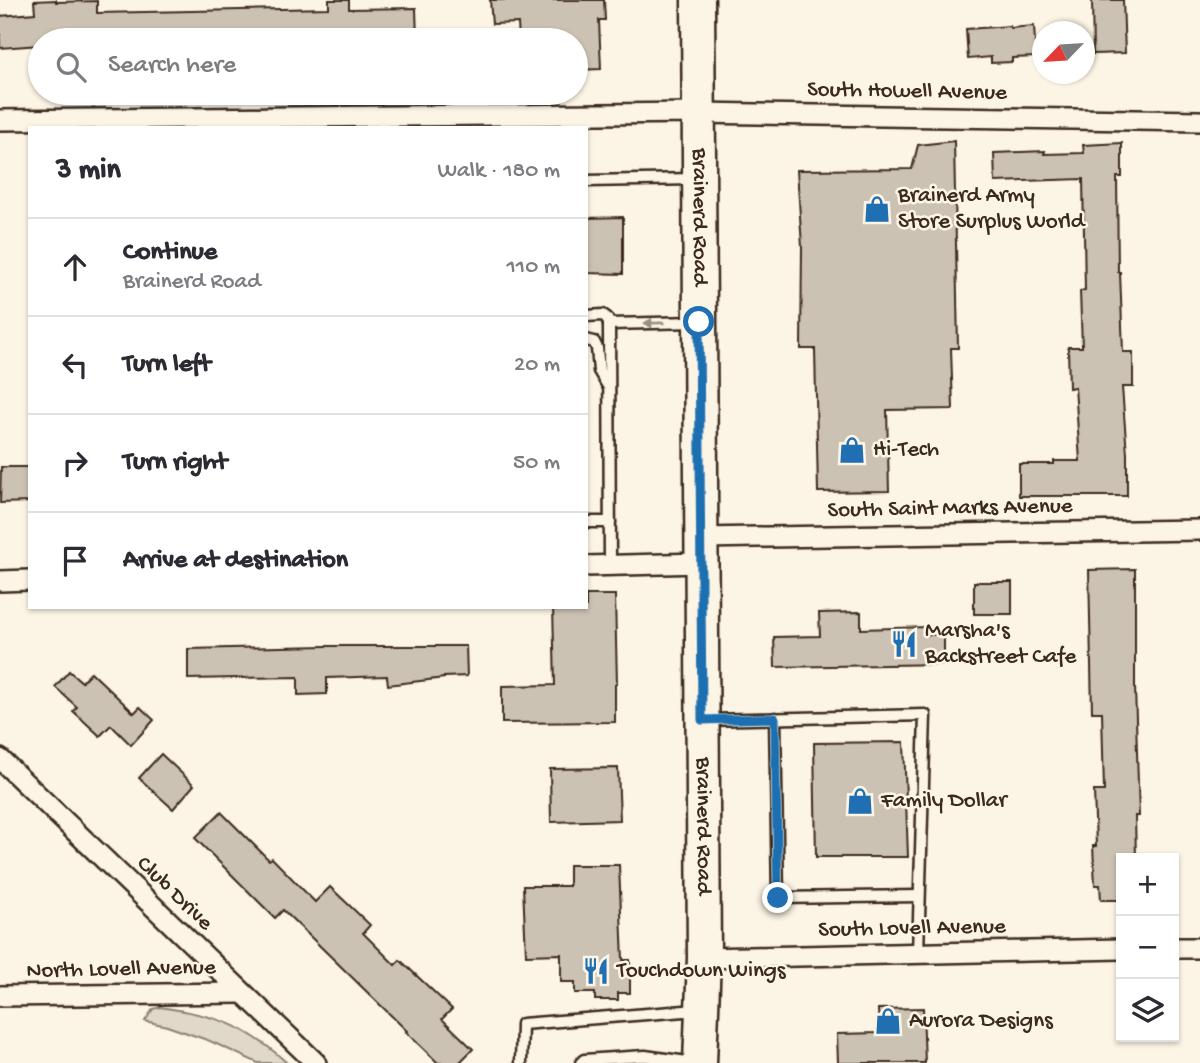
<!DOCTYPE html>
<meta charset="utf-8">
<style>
:root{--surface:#fff;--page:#f2f2f3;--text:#2b2b33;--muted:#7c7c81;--line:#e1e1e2}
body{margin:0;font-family:"Gochi Hand",sans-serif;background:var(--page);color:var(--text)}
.controls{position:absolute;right:21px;bottom:21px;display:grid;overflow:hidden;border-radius:0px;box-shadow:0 2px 5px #0004}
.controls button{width:63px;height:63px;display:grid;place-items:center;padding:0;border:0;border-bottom:2px solid var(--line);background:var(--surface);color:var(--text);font:35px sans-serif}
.compass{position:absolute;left:1032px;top:21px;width:63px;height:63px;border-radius:50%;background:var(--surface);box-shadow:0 2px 5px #0004;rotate:245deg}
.stop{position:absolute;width:21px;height:21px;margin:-16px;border:5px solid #1f6fb2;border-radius:50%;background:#fff}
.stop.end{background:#1f6fb2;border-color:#fff;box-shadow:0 2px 7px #0008}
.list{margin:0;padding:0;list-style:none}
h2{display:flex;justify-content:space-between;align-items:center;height:91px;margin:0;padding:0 28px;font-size:30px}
h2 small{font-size:23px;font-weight:400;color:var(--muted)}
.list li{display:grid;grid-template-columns:46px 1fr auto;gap:21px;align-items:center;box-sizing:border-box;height:98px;padding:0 28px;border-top:2px solid var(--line)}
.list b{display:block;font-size:26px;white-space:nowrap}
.list p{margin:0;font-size:23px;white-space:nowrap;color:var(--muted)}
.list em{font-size:23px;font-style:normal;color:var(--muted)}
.icon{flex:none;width:38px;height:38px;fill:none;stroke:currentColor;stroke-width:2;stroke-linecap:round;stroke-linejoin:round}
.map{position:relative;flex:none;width:1200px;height:1063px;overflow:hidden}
.search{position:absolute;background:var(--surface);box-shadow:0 2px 5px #0004;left:28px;top:28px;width:560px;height:77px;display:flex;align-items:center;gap:18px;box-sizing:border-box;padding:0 24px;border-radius:38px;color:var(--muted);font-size:26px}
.panel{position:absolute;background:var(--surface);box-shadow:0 2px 5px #0004;left:28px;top:126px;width:560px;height:483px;border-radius:0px}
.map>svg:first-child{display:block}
.green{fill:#e0d8c8;stroke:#8e8173;stroke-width:2}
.building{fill:#ccc2b3;stroke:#3b2a1e;stroke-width:2}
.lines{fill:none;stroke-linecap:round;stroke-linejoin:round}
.service-casing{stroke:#3b2a1e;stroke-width:15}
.minor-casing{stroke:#3b2a1e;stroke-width:24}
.primary-casing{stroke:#3b2a1e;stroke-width:37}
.service{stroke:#fcf5e5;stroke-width:10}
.minor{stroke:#fcf5e5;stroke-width:19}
.primary{stroke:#fcf5e5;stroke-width:32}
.oneway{fill:#9c9082}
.route{stroke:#1f6fb2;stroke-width:9}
.labels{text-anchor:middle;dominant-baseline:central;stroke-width:5;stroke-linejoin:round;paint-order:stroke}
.street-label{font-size:23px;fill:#3b2a1e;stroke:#fcf5e5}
.poi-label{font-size:23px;fill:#3b2a1e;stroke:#fcf5e5;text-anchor:start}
</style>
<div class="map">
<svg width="1200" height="1063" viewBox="0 0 1200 1063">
<rect width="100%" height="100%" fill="#fcf5e5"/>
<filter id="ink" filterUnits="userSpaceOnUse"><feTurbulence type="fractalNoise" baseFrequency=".0143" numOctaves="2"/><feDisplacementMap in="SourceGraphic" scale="14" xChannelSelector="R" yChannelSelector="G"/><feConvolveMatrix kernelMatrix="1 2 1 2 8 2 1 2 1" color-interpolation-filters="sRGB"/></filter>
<g filter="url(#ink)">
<path class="green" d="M160,1007c54,8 85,17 127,56h-29l-48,-22 -43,-15 -22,-5 8,-12z"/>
<g class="building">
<path d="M56,0v2l41,-1v12l232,-5v-8h20v9l67,-1 1,32h-377v5l-40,3v-32l35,-3 -1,-12z"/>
<path d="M490,0h114l1,20h-6l2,49 -25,1v-30h-57l-1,-17 -26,1z"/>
<path d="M1092,0h31l2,53 -32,1z"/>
<path d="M1010,26v2l24,-2 2,31 -24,1v4l-21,1v-6l-23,2 -2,-30z"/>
<path d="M954,141l4,207h-7l2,61 -66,1 2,81 -71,1 -3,-143h-14l1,-102 -5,-77 115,-1 6,-24z"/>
<path d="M1122,143v34h-5l1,95h2l3,80h10v35h-11l5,67v42h-108v-32h35v-3h26l-5,-74 -6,1 -1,-41h14l-2,-56 5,-1 -2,-111 -88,3 -1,-29 51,-2 -1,3 40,-1 -1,-8z"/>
<path d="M623,217v57l-37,-1v-55z"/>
<path d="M1,467h29v35l-30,1z"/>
<path d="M1135,569v118l4,129h-4l1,42h-15v42h-20l-1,-15h-5l-2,-39h3l-2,-55h10l-2,-79h-10l-3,-142z"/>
<rect x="974" y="582" width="38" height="32"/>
<path d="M586,595h29l2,89h-2v38l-113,1v-37l53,-1 -2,-78h33z"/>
<path d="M861,612v17l66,-2v8l17,-1v30l-169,3 -1,-30 46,-1 -1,-23z"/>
<path d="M326,646h140l1,30 -23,1v1l-56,7 -1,-9 -60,2v16l-29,1v-18l-110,2v-30z"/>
<path d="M69,671l13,11 9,-10 43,41 6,-6 14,13 -23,25 -20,-20 -11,11 -27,-25 4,-4 -22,-20z"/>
<path d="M904,742l4,115h-92l-2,-114z"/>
<path d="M161,754l33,31 -21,24 -34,-31z"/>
<path d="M618,768l2,52 -69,2 -1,-53z"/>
<path d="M221,812l48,48 3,-2 43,44 15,-15 40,38 -7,8 32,32 5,-5 52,49 -10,10 31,30 -14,14h-21l-32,-31 1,-1 -124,-121 -8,8 -80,-80z"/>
<path d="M569,865h50l4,95h7v33h-12v7h-23v-7h-20v-11h-14v-28l-35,1 -3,-69h46z"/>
<path d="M923,1008l2,55h-87l-1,-29 42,-1 -1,-24z"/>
</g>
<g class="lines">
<defs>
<g id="service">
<path d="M586,181l109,-2"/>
<path d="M586,316l17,-1 4,3 2,6 1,241"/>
<path d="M609,324l87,-2"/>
<path d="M586,340l8,2 3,6 2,23 9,15"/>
<path d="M586,522h24"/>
<path d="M775,718l3,180 141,-2"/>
<path d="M706,720l219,-5 -7,238"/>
<path d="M521,1063l1,-39 175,-14"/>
<path d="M581,1063l3,-3 61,-4 49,7"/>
</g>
<g id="minor">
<path d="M0,120l698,-7 502,8"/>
<path d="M701,538l499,-8"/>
<path d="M586,566l115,-3"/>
<path d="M0,581l30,-1"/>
<path d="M0,759l316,304"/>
<path d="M1174,948h26"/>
<path d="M704,958l417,-9"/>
<path d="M0,996l242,-3"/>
</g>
<g id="primary">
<path id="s1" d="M698,0l6,958 -4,105"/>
</g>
</defs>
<use href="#service" class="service-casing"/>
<use href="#minor" class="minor-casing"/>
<use href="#primary" class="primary-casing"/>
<use href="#service" class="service"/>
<use href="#minor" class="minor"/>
<use href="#primary" class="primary"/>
</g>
<defs><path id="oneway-solid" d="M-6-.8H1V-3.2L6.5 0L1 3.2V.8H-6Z" transform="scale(1.75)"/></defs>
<use class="oneway" href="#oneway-solid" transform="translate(654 323) rotate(179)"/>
</g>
<g class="lines" filter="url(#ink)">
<path class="route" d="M699,322l3,398 73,-2 3,180"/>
</g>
<defs>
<symbol id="shop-bare" viewBox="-9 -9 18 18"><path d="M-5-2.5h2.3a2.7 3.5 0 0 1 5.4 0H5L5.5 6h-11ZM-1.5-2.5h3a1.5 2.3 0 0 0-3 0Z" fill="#1f6fb2" stroke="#fcf5e5" stroke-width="2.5" paint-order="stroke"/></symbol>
<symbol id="restaurant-bare" viewBox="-9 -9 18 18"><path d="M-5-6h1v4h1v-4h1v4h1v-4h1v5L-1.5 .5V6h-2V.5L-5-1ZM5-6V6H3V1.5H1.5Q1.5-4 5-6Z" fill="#1f6fb2" stroke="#fcf5e5" stroke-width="2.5" paint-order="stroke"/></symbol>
</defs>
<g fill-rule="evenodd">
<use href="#shop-bare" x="858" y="190" width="38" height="38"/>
<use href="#shop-bare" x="833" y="431" width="38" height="38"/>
<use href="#restaurant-bare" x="885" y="625" width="38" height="38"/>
<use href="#shop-bare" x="841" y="782" width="38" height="38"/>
<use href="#restaurant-bare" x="577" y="952" width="38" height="38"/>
<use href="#shop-bare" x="869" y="1002" width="38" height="38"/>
</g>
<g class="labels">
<g class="street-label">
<text transform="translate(907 92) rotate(1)">South Howell Avenue</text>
<text stroke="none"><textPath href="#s1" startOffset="217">Brainerd Road</textPath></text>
<text transform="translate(950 509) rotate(-1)">South Saint Marks Avenue</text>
<text stroke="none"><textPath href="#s1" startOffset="826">Brainerd Road</textPath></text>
<text transform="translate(174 894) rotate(44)">Club Drive</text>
<text transform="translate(912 929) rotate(-1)">South Lovell Avenue</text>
<text transform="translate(121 970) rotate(-1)">North Lovell Avenue</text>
</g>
<g class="poi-label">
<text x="898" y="196">Brainerd Army<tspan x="898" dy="26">Store Surplus World</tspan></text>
<text x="873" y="450">Hi-Tech</text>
<text x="925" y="631">Marsha's<tspan x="925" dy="26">Backstreet Cafe</tspan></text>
<text x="881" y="801">Family Dollar</text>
<text x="617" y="971">Touchdown Wings</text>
<text x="909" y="1021">Aurora Designs</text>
</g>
</g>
</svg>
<div class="controls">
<button>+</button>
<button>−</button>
<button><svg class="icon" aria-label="layers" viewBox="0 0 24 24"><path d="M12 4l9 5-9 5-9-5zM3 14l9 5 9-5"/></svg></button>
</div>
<svg class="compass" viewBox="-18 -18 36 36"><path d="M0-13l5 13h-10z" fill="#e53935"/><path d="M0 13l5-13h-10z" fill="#7c7c81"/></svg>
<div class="stop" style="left:699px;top:322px"></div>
<div class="stop end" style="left:778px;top:898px"></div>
<div class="search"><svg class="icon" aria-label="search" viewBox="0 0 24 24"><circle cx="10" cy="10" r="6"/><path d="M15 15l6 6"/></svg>Search here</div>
<section class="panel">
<h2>3 min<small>Walk · 180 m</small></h2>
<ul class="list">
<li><svg class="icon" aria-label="ahead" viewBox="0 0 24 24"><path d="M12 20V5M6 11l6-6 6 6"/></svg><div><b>Continue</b><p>Brainerd Road</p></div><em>110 m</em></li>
<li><svg class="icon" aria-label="left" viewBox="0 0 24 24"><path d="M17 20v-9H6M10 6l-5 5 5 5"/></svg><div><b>Turn left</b></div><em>20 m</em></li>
<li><svg class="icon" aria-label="right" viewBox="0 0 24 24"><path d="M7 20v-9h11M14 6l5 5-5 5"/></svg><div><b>Turn right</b></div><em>50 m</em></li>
<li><svg class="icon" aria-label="arrive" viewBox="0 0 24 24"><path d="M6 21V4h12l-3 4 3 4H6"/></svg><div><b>Arrive at destination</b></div></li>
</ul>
</section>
</div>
